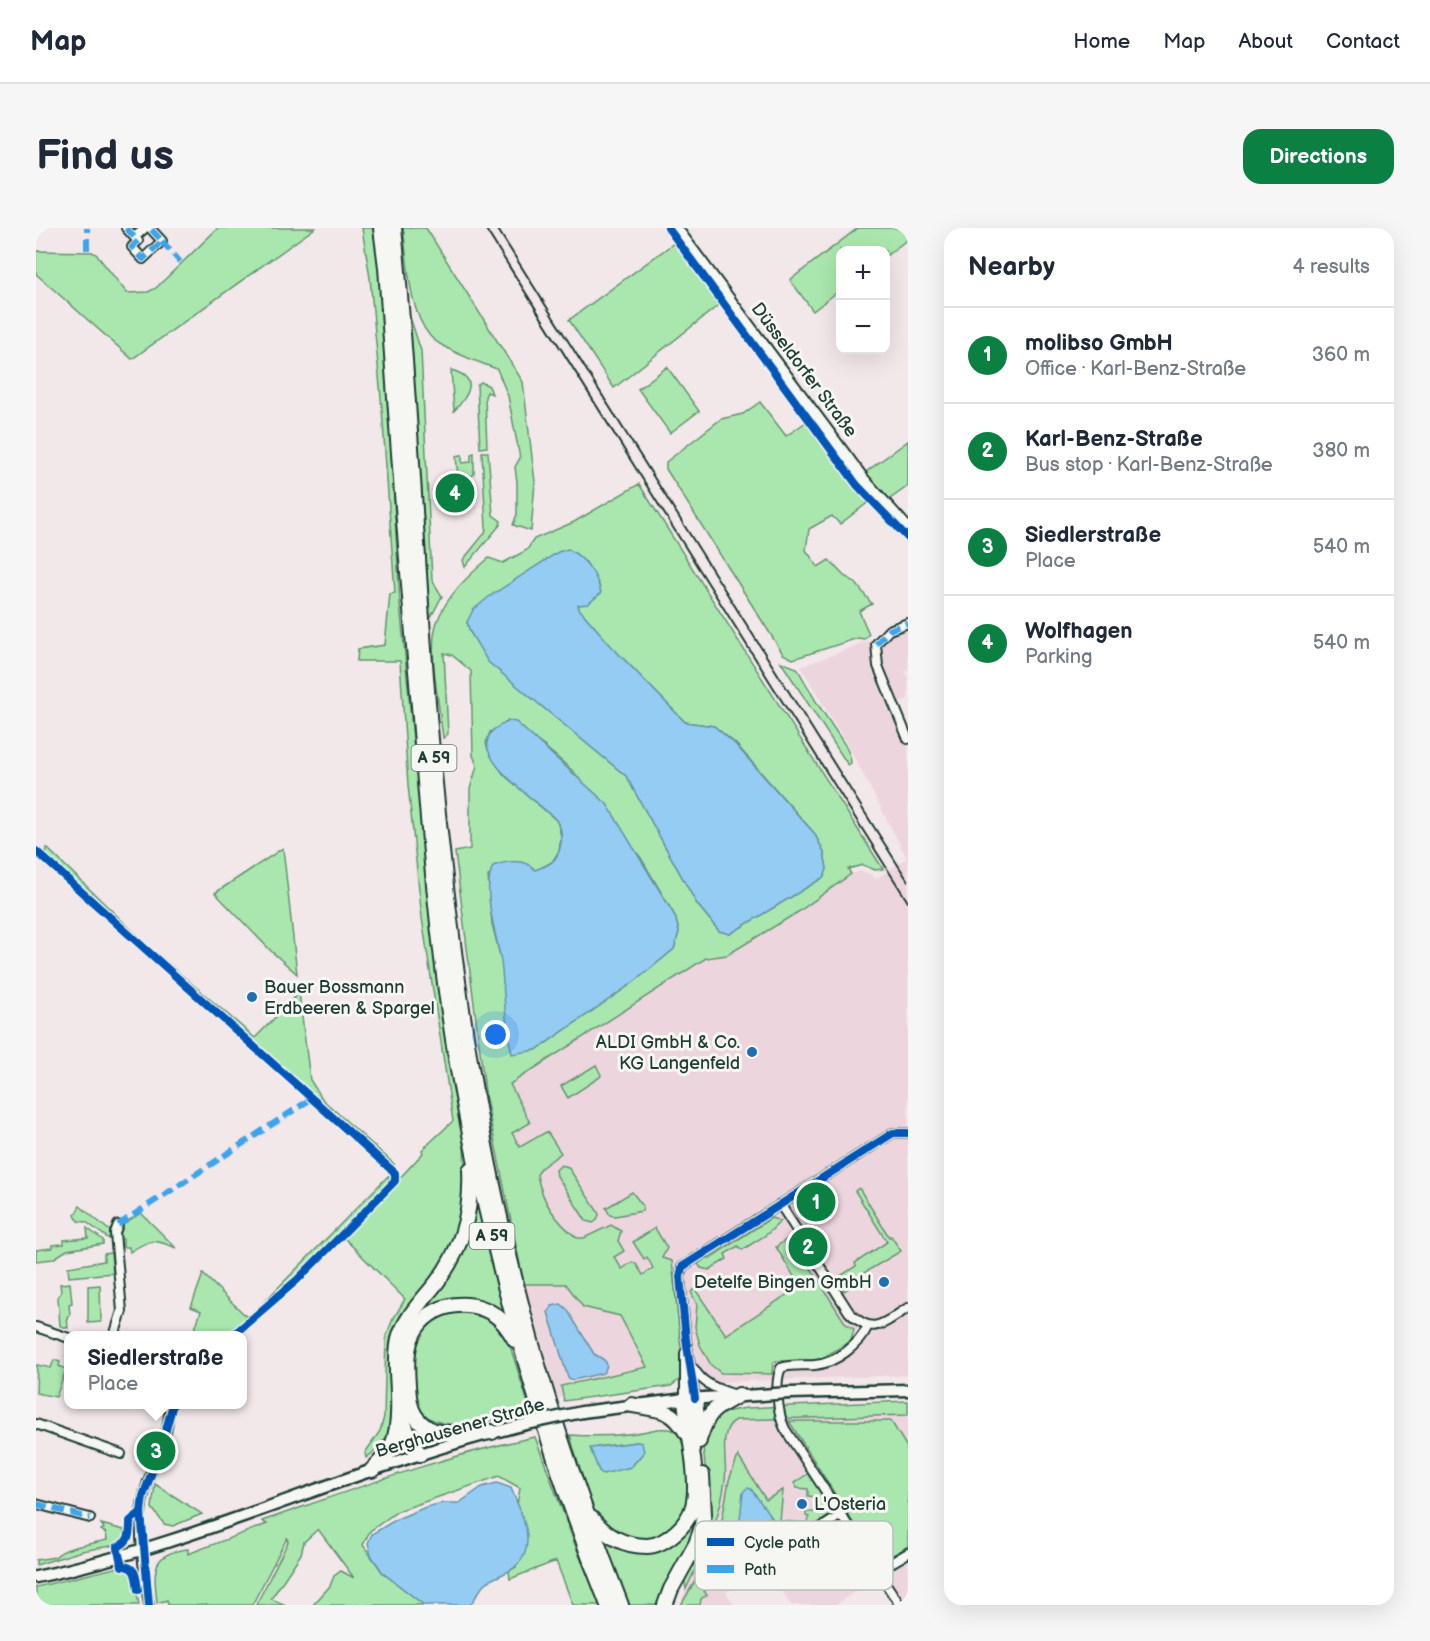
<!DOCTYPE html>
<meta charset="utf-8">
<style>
:root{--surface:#fff;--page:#f6f6f7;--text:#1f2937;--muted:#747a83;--line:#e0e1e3;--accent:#0b8043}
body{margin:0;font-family:"Balsamiq Sans",sans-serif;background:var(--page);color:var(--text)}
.controls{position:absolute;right:18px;top:18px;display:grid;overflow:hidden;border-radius:12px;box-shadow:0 6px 24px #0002}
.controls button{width:54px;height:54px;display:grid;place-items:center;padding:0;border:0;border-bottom:2px solid var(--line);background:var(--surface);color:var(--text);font:30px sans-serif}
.you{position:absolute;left:460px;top:807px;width:21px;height:21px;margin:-15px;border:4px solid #fff;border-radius:50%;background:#1a73e8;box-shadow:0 0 0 9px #1a73e833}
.badge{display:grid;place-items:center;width:39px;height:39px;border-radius:50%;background:var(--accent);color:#fff;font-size:20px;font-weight:700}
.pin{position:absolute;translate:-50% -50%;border:3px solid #fff;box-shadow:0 2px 6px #0006}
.popup{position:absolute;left:28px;top:1103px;width:183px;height:78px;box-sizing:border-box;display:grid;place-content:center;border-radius:12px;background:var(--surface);filter:drop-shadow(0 2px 4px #0005);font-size:20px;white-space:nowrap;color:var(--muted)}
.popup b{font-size:22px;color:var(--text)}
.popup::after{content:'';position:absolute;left:50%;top:100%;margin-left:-12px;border:12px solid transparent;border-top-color:var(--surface)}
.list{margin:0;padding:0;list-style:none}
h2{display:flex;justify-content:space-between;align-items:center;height:78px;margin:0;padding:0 24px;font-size:26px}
h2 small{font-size:20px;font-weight:400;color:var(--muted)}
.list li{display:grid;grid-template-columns:39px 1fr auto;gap:18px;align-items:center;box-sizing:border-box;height:96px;padding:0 24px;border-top:2px solid var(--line)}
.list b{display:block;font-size:22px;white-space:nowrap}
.list p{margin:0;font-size:20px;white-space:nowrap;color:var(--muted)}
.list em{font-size:20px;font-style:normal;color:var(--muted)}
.map{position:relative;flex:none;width:872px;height:1377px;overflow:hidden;border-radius:18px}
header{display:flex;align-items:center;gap:36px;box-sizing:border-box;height:84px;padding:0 30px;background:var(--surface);border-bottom:2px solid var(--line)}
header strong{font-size:28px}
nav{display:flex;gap:33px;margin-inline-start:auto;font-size:21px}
.intro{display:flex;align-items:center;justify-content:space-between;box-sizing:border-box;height:144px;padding:0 36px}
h1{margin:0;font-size:42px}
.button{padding:15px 27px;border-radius:18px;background:var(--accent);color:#fff;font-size:21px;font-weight:700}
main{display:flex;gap:36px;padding:0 36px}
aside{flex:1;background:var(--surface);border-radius:18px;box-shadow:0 6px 24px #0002}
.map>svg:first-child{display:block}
.built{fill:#edd5de}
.green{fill:#aae7ae;stroke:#649271;stroke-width:1.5;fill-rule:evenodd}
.water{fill:#94ccf3;stroke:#6593a7;stroke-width:1.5}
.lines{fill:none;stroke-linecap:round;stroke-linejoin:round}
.street-casing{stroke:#1f3d34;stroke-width:12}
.secondary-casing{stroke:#1f3d34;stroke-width:15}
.primary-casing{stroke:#1f3d34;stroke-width:16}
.highway-casing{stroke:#1f3d34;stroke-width:18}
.street{stroke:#f6f6f2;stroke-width:8}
.secondary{stroke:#f6f6f2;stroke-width:10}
.primary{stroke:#f6f6f2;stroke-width:12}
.highway{stroke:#f6f6f2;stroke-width:14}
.rail{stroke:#1f3d34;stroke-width:2}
.secondary-bridge-casing{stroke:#1f3d34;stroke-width:15;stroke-linecap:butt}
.secondary-bridge{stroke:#f6f6f2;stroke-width:10}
.quiet{stroke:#3da4eb;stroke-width:6;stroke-dasharray:12 6;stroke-linecap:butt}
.cycleway-casing{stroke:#f6f6f2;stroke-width:11}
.cycleway{stroke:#0057b8;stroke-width:8}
.poi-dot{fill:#1f6fb2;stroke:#f6f6f2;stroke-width:2}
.labels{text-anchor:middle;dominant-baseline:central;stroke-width:6;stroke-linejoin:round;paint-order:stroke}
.shield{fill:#f6f6f2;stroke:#60746d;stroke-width:1.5}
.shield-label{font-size:16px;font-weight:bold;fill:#1f3d34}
.street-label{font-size:18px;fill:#1f3d34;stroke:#f6f6f2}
.poi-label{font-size:18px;fill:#1f3d34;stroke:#f6f6f2;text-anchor:start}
.key{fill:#f6f6f2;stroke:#b6beb9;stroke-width:1.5}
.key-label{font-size:16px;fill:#1f3d34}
</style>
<header>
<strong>Map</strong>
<nav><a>Home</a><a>Map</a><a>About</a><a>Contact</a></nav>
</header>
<div class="intro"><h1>Find us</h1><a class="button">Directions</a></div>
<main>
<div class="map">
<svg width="872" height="1377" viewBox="0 0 872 1377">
<rect width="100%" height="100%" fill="#f2e7e9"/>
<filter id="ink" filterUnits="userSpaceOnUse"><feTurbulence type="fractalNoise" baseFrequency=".0167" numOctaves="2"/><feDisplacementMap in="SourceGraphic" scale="12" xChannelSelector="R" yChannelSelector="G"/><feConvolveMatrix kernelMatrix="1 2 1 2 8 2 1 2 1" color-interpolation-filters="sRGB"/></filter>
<g filter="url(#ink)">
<g class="built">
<path d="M870,398l2,6v38l-3,1 3,8v20l-10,4 10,25v647l-273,10 -77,13 -34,-114 -38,-185 220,-141 21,-3 71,-43 53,-38 10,-3 7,2 8,6 31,-21 -55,-105 -51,-86z"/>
<path d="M872,1187v190h-11l-21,-29 -40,29h-45l-24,-37 -41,24 8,13h-54l6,-16 30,-62 10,-47v-49l4,-8 6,-3z"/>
</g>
<g class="green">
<path d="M182,0h97l-183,131 -96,-85v-23l56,1 4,2 31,39 21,-1 8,-4z"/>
<path d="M326,0h12l9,86 17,290 31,322 33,222 2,32 -6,43 -14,34 -21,32 -36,145 -14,17 -9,7 -1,-5 15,-22 4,-14 2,-80 6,-16 13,-22 -61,-61 79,-85 -1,-3 31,-29 -31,-203 -14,-133 -8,-124h-43l1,-12 27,-4 5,-51 5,-1 -13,-184 -12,-131z"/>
<path d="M367,0h23l97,154 12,100 -4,49 -18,-6 4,-11v-32l-2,-15 5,-9 -12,-62 -11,-27c-17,-6 -56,-20 -67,-33 -22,-26 -22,-76 -27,-108z"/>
<path d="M822,0h50v11l-22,17v-6h-46v40l-27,21 -23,-31z"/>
<path d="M638,15l46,61 -106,84 -45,-68z"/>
<path d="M374,89l11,34 11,229 10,16 -12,23z"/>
<path d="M631,139l32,44 -29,22 -32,-44z"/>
<path d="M415,142c30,8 17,26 3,41z"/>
<path d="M445,154l8,4 3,8 -5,-2 -2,5 2,50 -7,1 -3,-63z"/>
<path d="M724,174l26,34 23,-16 47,67 14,14 -30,23 -8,-8 -23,13 -3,21 12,17 11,-7 15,16 11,6 17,22 -13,7 10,23 -5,5 -6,-1 -65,21 -10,-5 -117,-185v-7l55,-43 22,-5z"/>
<path d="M872,213v45l-21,15 -21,-29z"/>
<path d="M446,224h6l5,63 8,6 -1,4 -35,42 -2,-7 22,-27 1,-5z"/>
<path d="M438,225v21l-15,14 -3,-32 6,-1v8l9,-1v-8z"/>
<path d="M603,256l244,385 -8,1 -12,-5 -15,4 3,5 -53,38 -71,43 -21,3 -196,126 20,39 -18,10 8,14 26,-15 2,1 13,20 -20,15 -4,7c5,27 19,46 40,63h7l27,-13 10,6 -3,10 6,10 -10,6 8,12 10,-7 4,2 7,11 10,-7 -6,-11 -3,2 -11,-17 22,-14 12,20 -5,10 10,3 9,86 -1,32 -9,7 -107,15 -3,-15 86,-19 -27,-51 -37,-9 -17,-23h-42l-38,-185 -31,-247 15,-3v-60l7,-23 -4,-11 -2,-84 -19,-16 -8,-2 4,81 -5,4c-3,-29 -16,-89 -6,-116 10,-27 31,-46 52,-64l14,5 24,-13 7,-11 40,-17zM550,334l13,23 2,8 -23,12 1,4 34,39 72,74 29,4 22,18 78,89 10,19 3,17 -3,8 -94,57 -11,-3 -22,-27 -71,-128 -137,-114 -19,-30 -3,-10zM472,493l36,25 30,26 67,86 34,58 4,16 -5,17 -40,33 -98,68 -35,-91 -9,-35 -4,-48 47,-5 17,-9 7,-11 2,-15 -4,-15 -53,-46 -16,-25 -2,-7 4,-11z"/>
<path d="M745,434l16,6 20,35 28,42 5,11 1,7 -3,2z"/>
<path d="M11,620l96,93 2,2 -1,2 -98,-89z"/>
<path d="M247,620l14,126 -26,-23 -56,-58z"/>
<path d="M118,723l101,87 44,-45 11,87 13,20 71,64 1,5 -241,-214z"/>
<path d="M560,837l5,10 -1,2 -32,21 -7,-12z"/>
<path d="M525,937l7,2 30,45 1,3 -3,6 -3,2 -7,-2 -29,-45 -1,-6z"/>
<path d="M353,947v9l-124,122 -36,29h-36l8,-24 -10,-4 12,-33 44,43 15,-13z"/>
<path d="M438,960l10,48 22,84 -36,-19 -55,23 -7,88 6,20 -8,-19 -2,-77 27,-41z"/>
<path d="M823,960l30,49 2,-1 10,15 -44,26 2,4 -15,10 -8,-12 20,-13 -1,-3 32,-21 -32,-51z"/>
<path d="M596,964l11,14 -1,5 -27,5 -5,-1 -4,-7z"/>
<path d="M44,978l30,25 -1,8 -23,-17 -8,-1 -3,-6z"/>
<path d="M105,985l35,35c-22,-9 -25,-10 -46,4l-1,-5h-6v-8h-5c-1,-14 12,-19 23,-26z"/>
<path d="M735,990l10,3 -15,14 -24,15 -4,-4 -13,8 2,5 -18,11 -8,-2 -3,-4 8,-6h4z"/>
<path d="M51,1000l16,12v4l-36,6 -14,9 -17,2v-11l16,-2v-3l12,-1v-4l24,-2z"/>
<path d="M755,1008l49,79 6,9 8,5 -3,12 -32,19 -43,1 -3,2 -1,11 -51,-1 -10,-8 -11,-20 -5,-18 2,-22 -6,-13 4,-3 31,46 74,-49 -24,-39z"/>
<path d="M75,1025l2,20 -44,4 -1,-10 36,-6v-7z"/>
<path d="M34,1055l2,20 -3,1 1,12 -3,1 1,11 -8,-2 -2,-29 3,-5 -1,-8z"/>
<path d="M64,1057l1,37 -13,1v-37z"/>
<path d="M424,1080l31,10 17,21 22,71c-23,8 -73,21 -97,10 -7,-3 -13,-9 -18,-14l-2,-57 11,-25z"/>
<path d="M18,1132l6,2 -1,4 7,3 1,-3 2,1v7l-4,-1 -9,24 -20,-4 1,-28 14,3z"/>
<path d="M872,1173v14l-172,5c-19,9 -8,43 -11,60 -5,41 -22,73 -39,109l-3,-17 26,-71 -6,-54v-14l4,-7 18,-14 21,-4z"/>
<path d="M753,1193h102l17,28v97c-12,7 -23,17 -36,7z"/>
<path d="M621,1201c8,0 16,-2 21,5 9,11 13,65 7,77 -8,19 -32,34 -53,30 -6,-1 -14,-7 -19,-11 -4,-2 -9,-5 -12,-8 -15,-18 -24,-64 -31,-87 30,2 58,1 87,-6zM601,1214l7,10 -13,15 -32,4 -3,-8 1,-16z"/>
<path d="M499,1209l42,113 23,55h-27l-17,-44 -46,18 -1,-8 7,-4 10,-38 -9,-24 3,-17 -21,-12 -101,35 -28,20 -7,14 20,28 41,32h-111l17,-19 4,-10 7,-5 13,7 -36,-49 -14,13 -3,12 -30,45 15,6h-30l32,-63 -1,-4 -35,67h-84l-1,-5 -10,3c-3,-32 -7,-50 31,-54v5l79,-30 -5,-3c90,-31 180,-65 273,-84z"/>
<path d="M702,1228l28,44 17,-10 -3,31 28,2 1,-6 -3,-1v-4h9l2,-15 -9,-1v-7l-11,-1 -3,-5 15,-10c7,12 24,30 20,43l-105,69 -3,-4 -17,10 3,4 -6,4 -1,6h-19l28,-48 12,-31 8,-46z"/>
<path d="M119,1256l47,30 -29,12 -9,-2 -12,-16z"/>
<path d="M660,1279l5,9 -38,89h-34l-29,-72 53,14z"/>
<path d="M65,1296l23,6 3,2 -3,10 -8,3 -34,6 -46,14v-5l19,-3c10,-11 37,-13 52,-17l-1,-7 -5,-3 3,-2z"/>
<path d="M83,1339h7l7,4 6,34h-103v-18z"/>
</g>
<g class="water">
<path d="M532,321c16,8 29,25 33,44l-13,11 -10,1 1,4 34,39 72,74 29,4 21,18 79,89 10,19 3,17 -3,8 -94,57 -11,-3 -22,-27 -71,-128 -138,-114 -18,-30 -3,-10 6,-12 17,-14 68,-44z"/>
<path d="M473,493l7,1 91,82 68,112 4,16 -5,17 -40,33 -98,68 -24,4c-8,-30 -7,-61 -11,-92 -4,-27 -20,-71 -8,-96 14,-5 32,-8 42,4 5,-2 13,-4 17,-8 10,-9 13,-31 4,-42 -14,-16 -84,-60 -66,-86 3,-6 12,-9 19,-13z"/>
<path d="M525,1076l6,5 27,45c9,5 18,8 9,19l-30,7 -5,-2 -20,-66 4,-6z"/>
<path d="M601,1214l5,1 2,9 -13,15 -28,7 -4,-3 -9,-23z"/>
<path d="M461,1255l14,5c9,23 29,58 4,79 -8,7 -20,9 -29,16 -6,5 -10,15 -16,22h-46l-41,-32 -12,-18 -3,-12 4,-9 25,-15 29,-12 17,-4h16l23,-16z"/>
<path d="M711,1260l4,1 32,44 -24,20 -18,10 -4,-2 -1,-6 7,-63z"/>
</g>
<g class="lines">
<defs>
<g id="street">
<path d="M90,0l12,13 -6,6 11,12 19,-18 -12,-13"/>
<path d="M99,9l10,-9"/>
<path d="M872,395l-19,7 -13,14 2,22 30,73"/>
<path d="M744,976l69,108c24,25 34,11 59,-4"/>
<path d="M832,1098c-9,19 -32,37 -53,39 -11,1 -24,-1 -34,3 -7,15 -3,47 4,61l90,138 6,2 27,-16"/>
<path d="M0,1099l33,11"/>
<path d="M78,1108l8,-25 -7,-78 3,-8"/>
<path d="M658,1141c9,16 26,21 42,26"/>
<path d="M659,1170l-9,-59 -6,-62 2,-10 211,-134h15"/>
<path d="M649,1171v-46"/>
<path d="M0,1196l85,30"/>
<path d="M0,1276l54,14"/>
<path d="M846,1350l18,27"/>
<path d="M702,1353l103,-66"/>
<path d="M113,1377c-5,-30 -12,-78 -6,-107 7,-32 28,-60 26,-94"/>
</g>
<g id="secondary">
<path d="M753,1165l119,-3"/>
<path d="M546,1184l103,-13 76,-4"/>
<path d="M0,1349c170,-35 326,-115 495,-154"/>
</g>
<path id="primary" d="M639,0l188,252 45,50"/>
<g id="highway">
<path d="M345,0l5,39c10,150 21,301 34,451 7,91 14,182 26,273 13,99 34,198 59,295 28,109 61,215 103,319"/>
<path d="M358,0c20,201 24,404 46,604 16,152 38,304 76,452 27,110 64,216 105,321"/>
<path d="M659,1170l4,43"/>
<path d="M596,1177c26,5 39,2 54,27"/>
<path d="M363,1182l13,34 8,10"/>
<path d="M456,1204c-16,1 -50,5 -64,-4 -17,-10 -19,-25 -20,-43 -1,-15 -2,-32 3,-46 13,-34 55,-44 84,-24 9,6 15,16 20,25"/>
<path d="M664,1209c9,-28 14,-28 39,-42"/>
<path d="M336,1242c5,-5 11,-11 16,-17 14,-20 10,-58 9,-81 0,-12 -1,-25 3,-37 8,-21 23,-35 37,-53 25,-33 35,-71 33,-112"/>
<path d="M555,1290c16,18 32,28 56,28 10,0 21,-7 29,-14 8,-7 14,-15 17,-26 7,-26 -6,-79 -8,-107"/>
<path d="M629,1377l6,-16 25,-45 5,-14 3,-16 -2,-39"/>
</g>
</defs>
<use href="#street" class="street-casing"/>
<use href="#secondary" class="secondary-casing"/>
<use href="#primary" class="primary-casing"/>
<use href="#highway" class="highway-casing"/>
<use href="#street" class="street"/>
<use href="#secondary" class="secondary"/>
<use href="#primary" class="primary"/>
<use href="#highway" class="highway"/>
<g class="rail">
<path d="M449,0l423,674"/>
<path d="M461,0l411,653"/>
</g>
<defs>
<g id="secondary-bridge">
<path d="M725,1167l28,-2"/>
<path d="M495,1195l51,-11"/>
</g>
</defs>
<use href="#secondary-bridge" class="secondary-bridge-casing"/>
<use href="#secondary-bridge" class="secondary-bridge"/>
<g class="quiet">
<path d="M90,0l12,13 -6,6 11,12 19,-18 -12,-13"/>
<path d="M126,13l18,21"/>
<path d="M51,22v-22"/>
<path d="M840,416l13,-14 19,-7"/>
<path d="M82,997l193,-126"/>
<path d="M0,1276l54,14"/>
<path d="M839,1339l7,11"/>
</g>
<defs>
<g id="cycleway">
<path d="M632,0l189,257 51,53"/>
<path d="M0,623l359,322v8l-98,99 -65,56"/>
<path d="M659,1170l-9,-59 -6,-62 2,-10 211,-134h15"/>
<path d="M102,1362c-2,-12 -1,-24 -16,-24l-5,-19c13,-5 13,-13 13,-26l11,-9"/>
<path d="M113,1377l-8,-93 2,-16 18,-48 12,-44"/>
</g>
</defs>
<use href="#cycleway" class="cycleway-casing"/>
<use href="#cycleway" class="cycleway"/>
</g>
</g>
<g class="poi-dot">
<circle cx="216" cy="769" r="6"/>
<circle cx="716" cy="824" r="6"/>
<circle cx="848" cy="1054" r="6"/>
<circle cx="766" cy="1276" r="6"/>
</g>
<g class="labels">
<g class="shield">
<rect x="375.5" y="517" width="45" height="26" rx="4.5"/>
<rect x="433.5" y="995" width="45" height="26" rx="4.5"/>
</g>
<g class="shield-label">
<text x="398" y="530">A 59</text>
<text x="456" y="1008">A 59</text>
</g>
<g class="street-label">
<text transform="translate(768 142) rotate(53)">Düsseldorfer Straße</text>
<text transform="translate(424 1200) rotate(-16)">Berghausener Straße</text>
</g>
<g class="poi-label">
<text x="228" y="759">Bauer Bossmann<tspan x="228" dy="21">Erdbeeren &amp; Spargel</tspan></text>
<text x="704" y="814" text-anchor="end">ALDI GmbH &amp; Co.<tspan x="704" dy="21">KG Langenfeld</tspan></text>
<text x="836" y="1054" text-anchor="end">Detelfe Bingen GmbH</text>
<text x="778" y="1276">L'Osteria</text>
</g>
</g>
<rect x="659" y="1293" width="198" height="69" rx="9" class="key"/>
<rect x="671" y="1310" width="27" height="8" fill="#0057b8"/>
<rect x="671" y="1337" width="27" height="8" fill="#3da4eb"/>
<g class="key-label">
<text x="708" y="1320">Cycle path</text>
<text x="708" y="1347">Path</text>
</g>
</svg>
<div class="controls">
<button>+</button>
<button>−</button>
</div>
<div class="you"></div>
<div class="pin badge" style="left:780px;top:974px">1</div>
<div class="pin badge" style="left:772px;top:1019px">2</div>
<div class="pin badge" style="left:120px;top:1223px">3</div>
<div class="popup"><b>Siedlerstraße</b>Place</div>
<div class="pin badge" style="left:419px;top:265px">4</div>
</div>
<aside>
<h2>Nearby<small>4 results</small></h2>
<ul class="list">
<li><span class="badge">1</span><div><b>molibso GmbH</b><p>Office · Karl-Benz-Straße</p></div><em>360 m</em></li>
<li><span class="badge">2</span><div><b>Karl-Benz-Straße</b><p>Bus stop · Karl-Benz-Straße</p></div><em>380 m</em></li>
<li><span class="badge">3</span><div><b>Siedlerstraße</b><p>Place</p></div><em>540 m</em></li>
<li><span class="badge">4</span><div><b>Wolfhagen</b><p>Parking</p></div><em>540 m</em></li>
</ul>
</aside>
</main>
